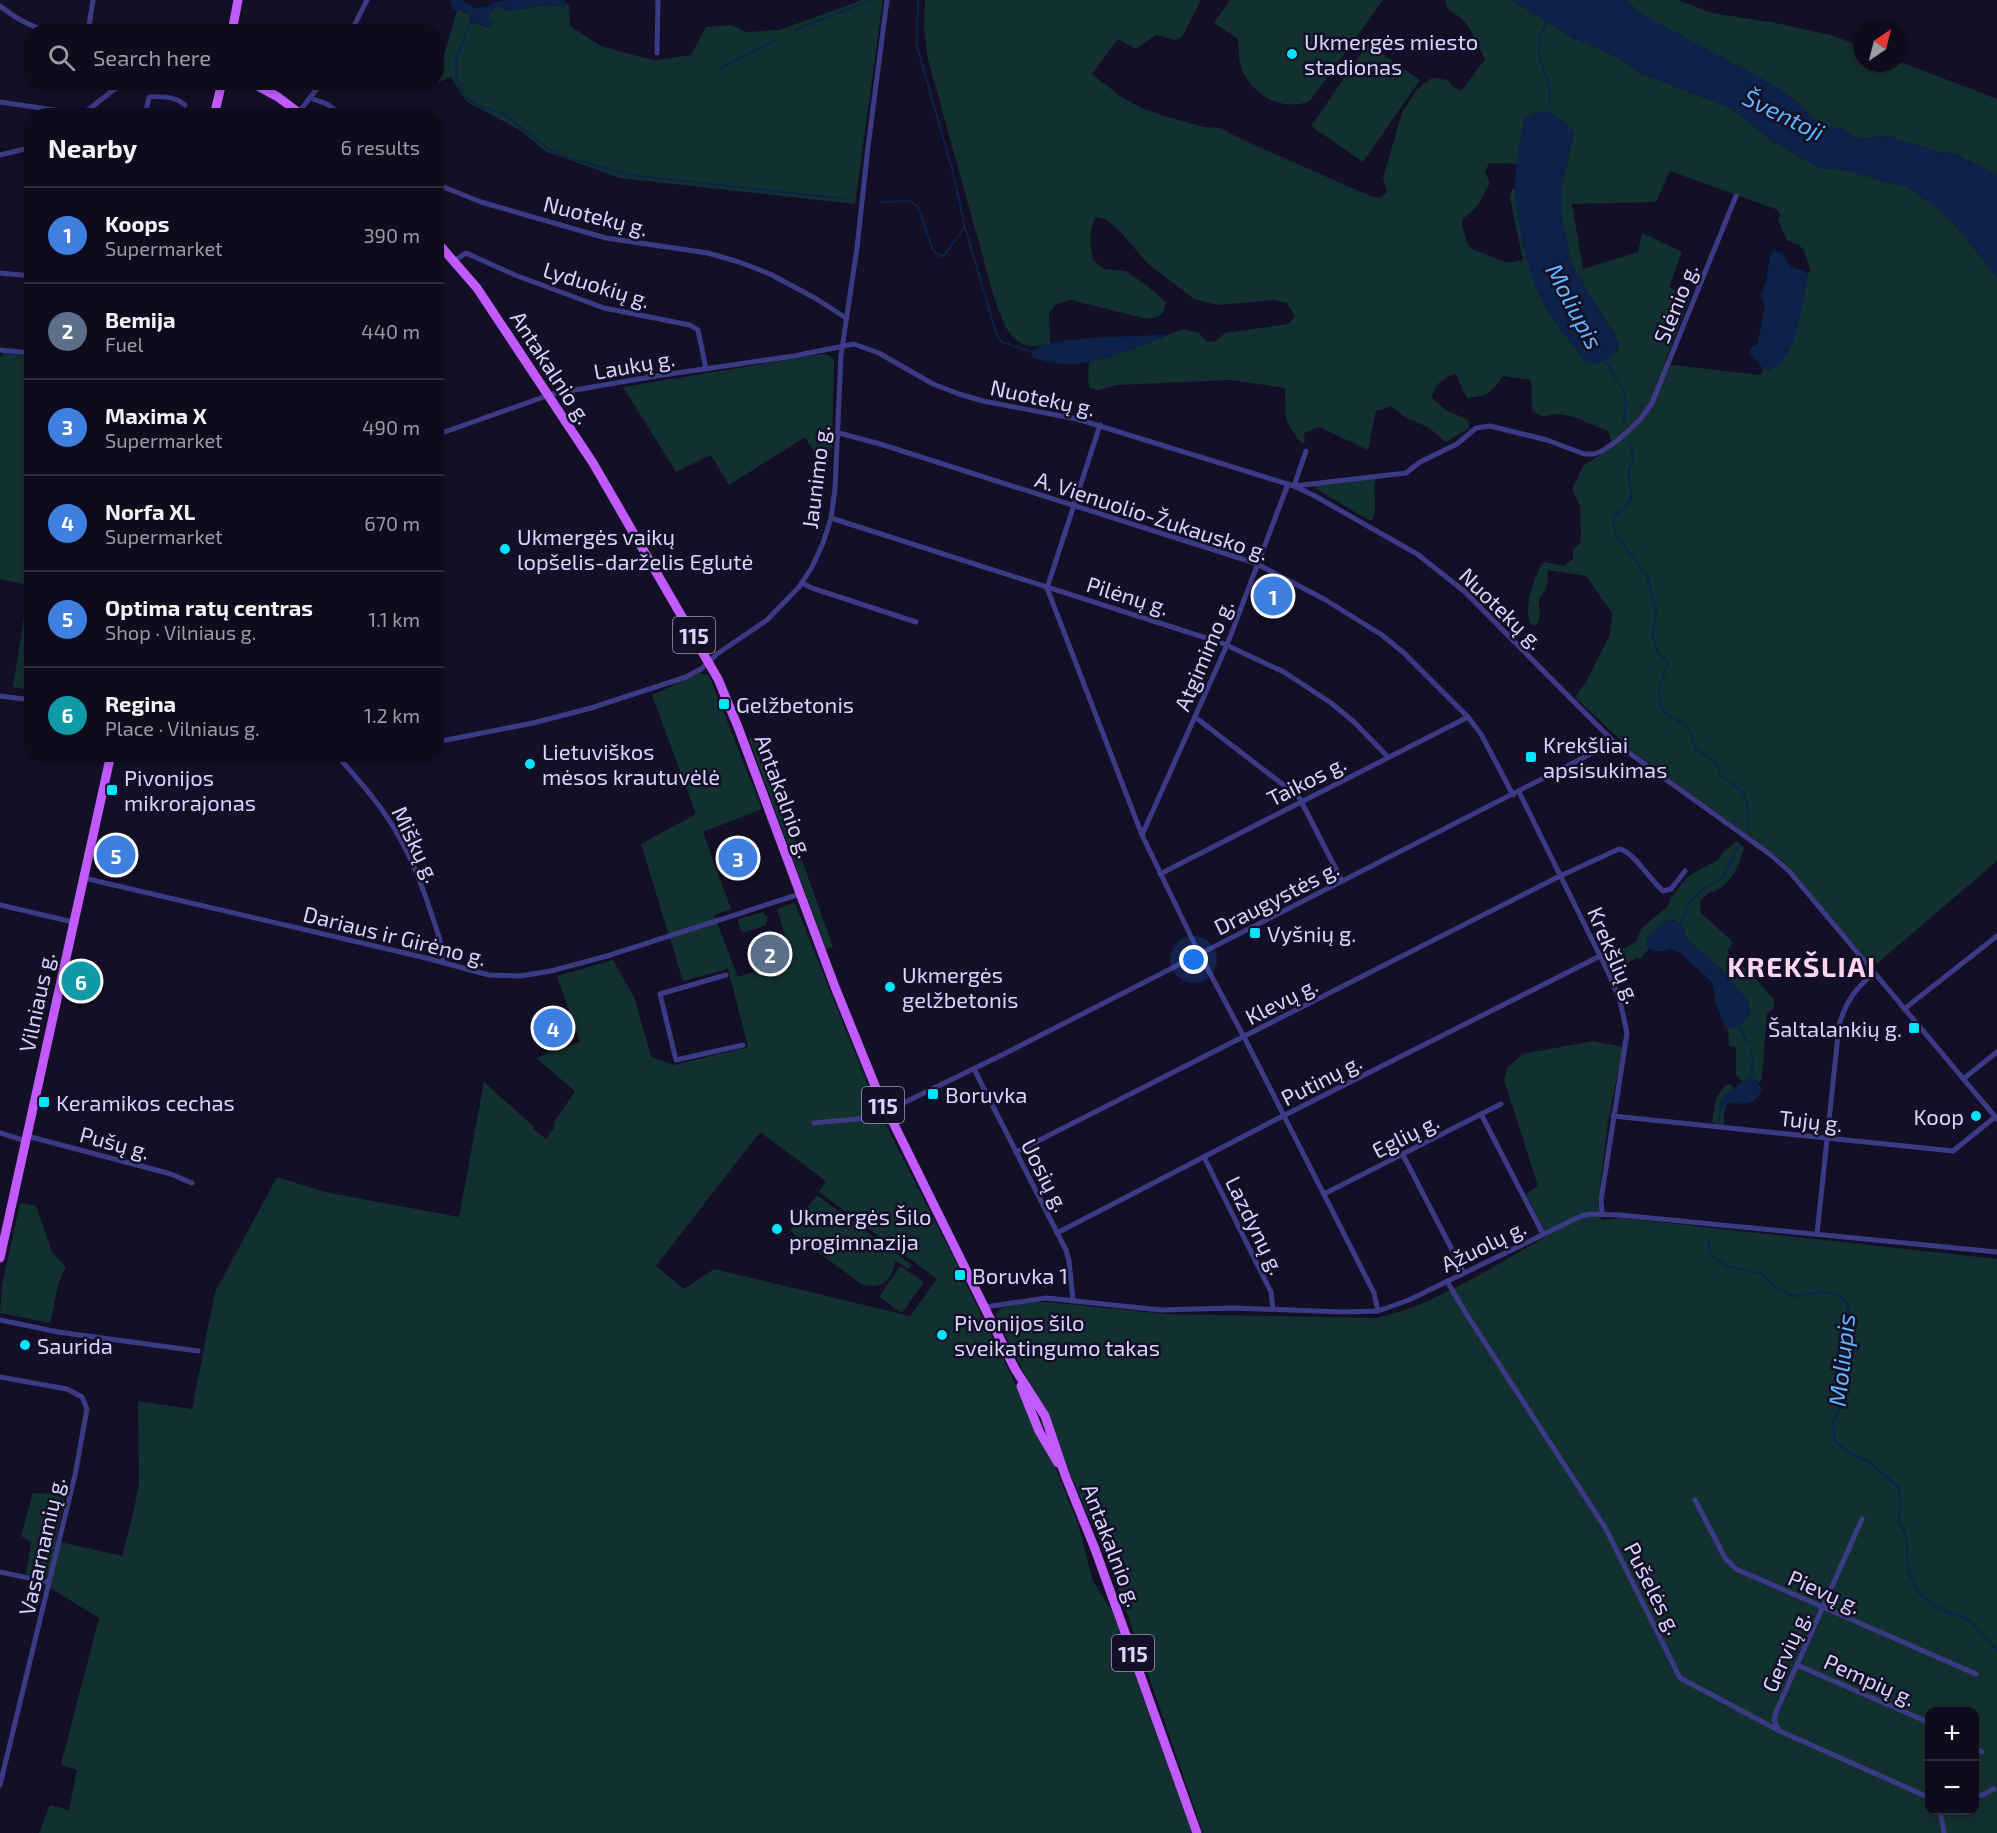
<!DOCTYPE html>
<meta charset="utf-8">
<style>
:root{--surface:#0e0b1c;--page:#1c1929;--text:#f1f3f6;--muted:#9b9ba3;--line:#2e2b3b;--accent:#00e5ff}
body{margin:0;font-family:"Exo 2",sans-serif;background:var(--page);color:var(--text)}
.controls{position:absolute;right:18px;bottom:18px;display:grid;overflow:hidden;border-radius:12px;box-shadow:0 3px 9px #0003}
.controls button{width:54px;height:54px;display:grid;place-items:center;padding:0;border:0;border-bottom:2px solid var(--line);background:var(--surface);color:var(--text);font:30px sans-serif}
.compass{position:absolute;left:1853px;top:18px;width:54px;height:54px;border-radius:50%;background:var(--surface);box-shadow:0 3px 9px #0003;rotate:35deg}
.you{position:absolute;left:1194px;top:960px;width:21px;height:21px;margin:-15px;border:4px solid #fff;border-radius:50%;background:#1a73e8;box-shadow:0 0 0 9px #1a73e833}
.badge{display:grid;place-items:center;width:39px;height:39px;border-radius:50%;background:var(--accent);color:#fff;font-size:20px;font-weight:700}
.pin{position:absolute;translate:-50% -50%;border:3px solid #fff;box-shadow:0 2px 6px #0006}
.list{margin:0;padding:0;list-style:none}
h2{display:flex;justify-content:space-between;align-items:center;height:78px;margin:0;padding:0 24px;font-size:26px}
h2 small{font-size:20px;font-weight:400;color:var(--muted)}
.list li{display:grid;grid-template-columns:39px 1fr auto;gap:18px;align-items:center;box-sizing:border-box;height:96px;padding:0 24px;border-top:2px solid var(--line)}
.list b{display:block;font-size:22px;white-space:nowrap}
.list p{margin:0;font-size:20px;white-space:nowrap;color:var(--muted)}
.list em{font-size:20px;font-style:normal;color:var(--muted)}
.icon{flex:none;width:33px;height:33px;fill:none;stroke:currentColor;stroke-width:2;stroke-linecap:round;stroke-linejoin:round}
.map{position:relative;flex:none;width:1997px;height:1833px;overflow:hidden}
.search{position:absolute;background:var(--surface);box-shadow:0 3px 9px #0003;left:24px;top:24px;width:420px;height:66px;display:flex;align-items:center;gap:15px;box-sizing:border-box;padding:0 21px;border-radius:24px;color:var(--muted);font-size:22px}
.panel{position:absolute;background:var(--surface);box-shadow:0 3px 9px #0003;left:24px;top:108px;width:420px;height:654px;border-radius:24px}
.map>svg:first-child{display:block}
.green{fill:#12302f;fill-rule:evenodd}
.water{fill:#0c2248}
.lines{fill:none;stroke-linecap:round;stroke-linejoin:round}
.stream{stroke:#0c2248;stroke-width:2}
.minor{stroke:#3d3a85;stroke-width:5}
.primary{stroke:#c25bff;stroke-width:9}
.poi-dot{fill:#00e5ff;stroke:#130f26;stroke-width:2}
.labels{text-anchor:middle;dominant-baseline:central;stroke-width:5;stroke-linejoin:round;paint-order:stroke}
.shield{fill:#130f26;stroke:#9e99be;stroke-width:1.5}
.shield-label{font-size:21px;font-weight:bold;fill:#d9d4ff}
.poi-label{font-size:22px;fill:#d9d4ff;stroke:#130f26;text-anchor:start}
.street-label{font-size:22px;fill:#d9d4ff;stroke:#130f26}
.water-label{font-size:24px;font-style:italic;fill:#62b6ff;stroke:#130f26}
.district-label{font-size:28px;font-weight:bold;letter-spacing:1.5px;fill:#ffd6f0;stroke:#130f26}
</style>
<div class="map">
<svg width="1997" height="1833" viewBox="0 0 1997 1833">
<rect width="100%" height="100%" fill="#130f26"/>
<g class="green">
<path d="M862,0h21l-28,204 -235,-26 -73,-26 -29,-23 -52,-28 -15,-24c-15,5 -19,12 -34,10v-4l19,-1 1,-26 6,2 14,-47 2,-1 10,5 1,7 18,5v-12l9,-9 12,5 38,-6 19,2v-4l3,2 1,21 31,20 36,10 19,4 35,-5 15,-28 25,-2 15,7 34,-2z"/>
<path d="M925,0h276l-19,37 -6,3 -20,-5 -20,14 -18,-10 -26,35 28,22 20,11 20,8 44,12 16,1 21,11 131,58 9,1 6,-6 -4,-14 19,-65 15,-24 15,-11 16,2 5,7 9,3 23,-31c-9,-17 -17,-42 -36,-48l-4,-11h67l59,37 46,20 21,15 93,36 41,33 51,27 21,2 63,17 33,23 15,15 42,52v584l-124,106 -91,-107 -148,-107 -59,-56 11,-15 24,-47 2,-22 -26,-37 -38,-6c-1,6 0,9 -1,15 -1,6 -8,11 -8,18 0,9 3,15 -4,23l-4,-2c-9,-12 4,-52 13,-62l20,4 9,-7v-9l8,-8 -1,-36 -8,-17 11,-23 30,-20 -5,-15 -3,-1c-17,-7 -43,-22 -61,-13l-12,-6 -1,-31 -28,-4c-11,17 -16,20 -36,22l-12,-25c-13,7 -20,10 -23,25l14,12 22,10 1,8 -23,14 -18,-15 -22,-9 -15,-12 -15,5 -8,39 -49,-23 -15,6 1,9 -4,1c-19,-26 -15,-25 -16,-55l-55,-8 -113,5 -19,5 -8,-2 -2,-7 1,-20 48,-14 46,-18 16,4 8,9 9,-1 9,-8 63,-9 7,-8 -8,-13 -13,-3 -56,5 -24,-6 -47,-36 -29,-34 -13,-10 -9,-2c-8,14 -6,27 -3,43l11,9 22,2 20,14 20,17 -2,10 -7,5 -10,2 -76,-19 -15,4 -7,10 1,30c-39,11 -46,-19 -57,-50l-65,-235 -4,-30zM1568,125l6,9 -12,49v37l10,46 47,76 -1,7 -12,11 -85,-133 -6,-38h-3l-2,9 13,62 -15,3 -36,-14 -5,-6 -5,-18 1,-6 14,-12 13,-24 -5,-11 4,-9 29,1 1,-21zM1670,171l108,39 2,5 -2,5 9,20 12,5 5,5 7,22 -4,1 -38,97 -6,-1 -3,6 -96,-11 26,-66 -21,-11 13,-35 -40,-19 -4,19 -55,17 -11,-65 84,-2z"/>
<path d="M1230,0h153l-73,101c-24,10 -52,-2 -65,-25 -7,-11 -6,-24 -7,-37l-24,-16z"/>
<path d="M1627,0h51l34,13 64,10 58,13 28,11v16h36v-2l99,38v76l-6,-4 -37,-17 -16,-2 -50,-16 -31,3 -15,-10 -15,-3 -13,-6 -19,-20 -157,-88z"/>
<path d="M1368,44l52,36 -57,82 -52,-36z"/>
<path d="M3,353l28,3v334l-18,-3 16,-102 -29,-6v-222z"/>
<path d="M823,354l6,1 5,5 -2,87 -15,10 -12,-20 -76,48 -18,-30 -35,17 -53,-85z"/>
<path d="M1376,479c-4,13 3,31 -4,41h-4l-53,-32 1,-3z"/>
<path d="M700,673l9,2 53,134 -59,23 28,77 -17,6 24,62 54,-18 -15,-50 18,-6 81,202 82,161 -2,2 6,13 3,1 84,170 29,72 15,57 19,30 80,222h-1153l11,-28 19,5 8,-40 -16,-6 38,-146 -73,-45 5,-31 -10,-6 12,-43 20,1 11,5 -8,42 66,15 10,-37 7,-36 -1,-82 54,8 23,-117 62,-115 48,15 134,25 25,-135 50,45 -1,2 13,10 8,-11 1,-7 20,-30 -39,-33 44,-16 -23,-66 56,-16 22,39 16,58 23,8 74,-18 -20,-78 -45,12 -42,-137 55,-30 -44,-119zM760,1132l66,49 -7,11 118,87 -27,37 -196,-47 -30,20 -28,-23z"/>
<path d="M758,736l75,211 -7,2 -77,-210z"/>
<path d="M1737,841l7,7c-2,11 -11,31 -21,38 -10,7 -15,5 -23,16l1,11 32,29 -6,10 27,25 20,23v8l-7,5 -5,65 -3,5 -4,-4 -6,-1 -7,4 -6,-7v-28l-7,-1 -1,-17 8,-2 13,-24 -24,-30 -40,-36c0,-8 -6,-13 -12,-18l-27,25 3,4 -9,11 -3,-1 -23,11 -6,-13 28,-14 5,-13 27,-23 2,-7 18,-23 30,-16 6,-9z"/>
<path d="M763,912l5,6 -2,7 -21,7 -4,-1 -3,-9 1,-3z"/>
<path d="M1593,1041l30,6 -15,75 -10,82 3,16 22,-2 374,41v574h-794l-92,-266 -69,-157 -46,-94v-3l6,-5 31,-6h16l116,12 211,4c58,-12 119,-53 171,-82l-21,-42 12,-8 -34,-106 3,-12 16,-14zM1930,1712h44v98h-44z"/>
<path d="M1730,1084l4,4 -13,14 -2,7 9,-6 -4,9v13l-12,-2 4,-25 9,-13z"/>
<path d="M817,1195l95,70 -3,4 -14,-8c-1,19 -15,30 -34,23l-71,-53z"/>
<path d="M20,1203l16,3 16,46 14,15 -7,15 -9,41 -50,-10 2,-28z"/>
<path d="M900,1266l24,16 -22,31 -23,-16z"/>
</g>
<g class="water">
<path d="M450,0h12l13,8 12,-1 6,-5 16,-2h56l1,7 -19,-2 -38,6 -12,-5 -9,9 5,9 -2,3 -21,-5 -1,-7 -6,-4h-10z"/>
<path d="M1512,0h115l11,12 136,73 21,15 19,20 13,6 15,3 15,10 31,-3 50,16 16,2 37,17 6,4v102l-42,-52 -15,-15 -33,-23 -63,-17 -21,-2 -10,-3 -41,-24 -41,-33 -93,-36 -21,-15 -46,-20z"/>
<path d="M1550,111l18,14 6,9 -12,49v37l10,46 47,76c-1,14 -21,26 -34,20 -16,-22 -36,-44 -47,-69 -11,-25 -23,-77 -23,-104 0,-23 5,-47 9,-70l11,-6z"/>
<path d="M1774,251l8,2 9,14 13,4 4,4c-5,23 -11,99 -45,94l-14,-17 3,-5 5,-2 8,-39 -4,-9v-5l5,-9 4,-27z"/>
<path d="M1168,334c-28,13 -67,29 -98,30 -13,0 -25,-3 -37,-6l-2,-6c22,-18 105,-14 137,-18z"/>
<path d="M1669,919l13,5 3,13 40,36 24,30 1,10 -5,8 -9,6 -8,2 -3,-1 -10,-27v-7l-3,-12 -32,-29 -8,-4c-8,3 -32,5 -25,-10 4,-9 15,-15 22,-20z"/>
<path d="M1749,1078l6,1 7,9c-5,18 -19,16 -34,15l-8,9c-2,-16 17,-27 29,-34z"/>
</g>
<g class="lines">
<g class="stream">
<path d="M918,0l-1,46 36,126 12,55 31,106 6,9 29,10"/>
<path d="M1548,20l-8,16 -1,18 11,35v14"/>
<path d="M470,22l-14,37v16l4,13 7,10 12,8 27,9 42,34 17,8 64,18 217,24"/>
<path d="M795,30l74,-29"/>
<path d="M719,69l55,-28"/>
<path d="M881,202l29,-1 8,6 15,43 8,7 5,-4 18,-25"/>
<path d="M1604,358l20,34 2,9 -2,23"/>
<path d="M1629,442l4,12v7l-4,8 2,28 -5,10 -9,6 -4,7 3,16 31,39 9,35 -3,25 3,14 12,14 -9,26 2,18 8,9 14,7 7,9 7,18 19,12 4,14c30,17 26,18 29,52"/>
<path d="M1681,924l6,-16 5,-8 13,-12 18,-11 15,-31"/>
<path d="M1737,1023l10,19"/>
<path d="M1751,1050l2,8 -2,22"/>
<path d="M1719,1121l1,-9"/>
<path d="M1708,1239l3,17 16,10 35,8 12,12 19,10 31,-4 12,2 11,8 2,11 -13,49 6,42 -9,18 2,20 17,13 17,6 29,26 3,18 -3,14 8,17 2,35 11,22 13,12 37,15 28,30"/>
</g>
<g class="minor">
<path d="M0,6c17,13 31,21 51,26"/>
<path d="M88,32l5,-32"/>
<path d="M351,32l16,-32"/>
<path d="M657,53l1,-53"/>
<path d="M310,98l17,6 16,12"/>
<path d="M0,102l61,9 12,5"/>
<path d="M299,112l23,-30"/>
<path d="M80,116l44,-34"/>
<path d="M145,116l4,-19c12,-1 27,-1 36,8"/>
<path d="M0,155l32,-8"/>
<path d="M436,184l45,18 125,36 102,15 31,9 31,12 45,24 31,20"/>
<path d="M455,260l11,-7 49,22 89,33 86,17 8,5 8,39"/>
<path d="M0,273l32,3"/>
<path d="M0,350l32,3"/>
<path d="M1100,425l-53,163 95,247 55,114 47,88 130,256 4,18"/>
<path d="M839,433l41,11 375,119 69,36 58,36 22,18 64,64 13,17 32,61"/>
<path d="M436,435l116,-41 104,-18 138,-20 60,-12 25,9 54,31 26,10 24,7 94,18 217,67 21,10 102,58 47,37 150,151 157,113 18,16 208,248"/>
<path d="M1306,451l-12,35 112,-13 14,-11 37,-18 19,-16 14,-2 57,14 37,14h10l8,-3 16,-11 22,-20 12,-17 84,-207"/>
<path d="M831,518l391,125 62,29 47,31 22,18 35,36"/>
<path d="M802,583l10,5 104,34"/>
<path d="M0,696l32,4"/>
<path d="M1195,717l104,80 43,84"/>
<path d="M436,742l97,-19 58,-15 95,-31 15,-8 16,-15 50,-34 32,-33 13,-20 11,-24 8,-25 4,-29 6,-134 16,-107 11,-101 19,-147"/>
<path d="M336,754c24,28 49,55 66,88 18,33 29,71 41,107v13"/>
<path d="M1519,792l90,182 11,27 7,32 -26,167 1,13"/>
<path d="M1142,835l85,-190 61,-161"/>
<path d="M1160,874l308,-157"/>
<path d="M84,878l342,80 63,17 31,1 31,-5 56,-15 193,-62"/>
<path d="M0,905l73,17"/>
<path d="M726,975l-66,19 16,66 67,-15"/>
<path d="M1904,1009l93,-73"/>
<path d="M974,1069l92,181 3,11 4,39"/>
<path d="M1963,1079l34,-27"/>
<path d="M887,1111l121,-59 606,-310"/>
<path d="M1481,1114l62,120"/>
<path d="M1613,1116l340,35 42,-34"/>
<path d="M814,1123l75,-7"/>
<path d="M0,1133l26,8"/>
<path d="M27,1136l144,38 21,9"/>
<path d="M1016,1152l542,-275 61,-28c13,1 32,32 44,42l8,-2 14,-18"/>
<path d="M1403,1155l61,118"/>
<path d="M1204,1157l67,135 2,17"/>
<path d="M1324,1194l177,-90"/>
<path d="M1057,1233l222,-115 321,-162"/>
<path d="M1817,1234l22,-208c6,-24 17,-38 35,-53"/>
<path d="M1447,1281l18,31 141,217 74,149 100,53 150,67"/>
<path d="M985,1307l61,-9 115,12 72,-2 112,4 33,-1 31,-11 170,-83 10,-3 31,1 377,37"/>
<path d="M0,1320l58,12 140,19"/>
<path d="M0,1377l67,12 15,8 5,12 -12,66 -75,310"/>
<path d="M1695,1500l30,58 11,11 240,105"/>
<path d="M0,1572l49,10"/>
<path d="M1797,1665l133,58"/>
<path d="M1778,1729l-4,-9 2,-8 86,-193"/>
<path d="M1974,1747l8,5"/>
<path d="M1974,1796l8,-1 12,-6"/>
<path d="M1940,1810l4,23"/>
</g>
<g class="primary">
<path d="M232,32l6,-32"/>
<path d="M250,82l28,15 25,19"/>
<path d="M214,116l8,-34"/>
<path d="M436,241l41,47 116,175 125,216 20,48 97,260 41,101 139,281 30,47 20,59 30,74 102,284"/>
<path d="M0,1258l111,-504"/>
<path d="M1021,1386l18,45 19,32"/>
</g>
</g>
<g class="poi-dot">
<circle cx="1292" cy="54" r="6"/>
<circle cx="505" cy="549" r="6"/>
<rect x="718" y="698" width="12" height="12" rx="3"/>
<rect x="1525" y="751" width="12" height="12" rx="3"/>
<circle cx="530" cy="764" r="6"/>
<rect x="106" y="784" width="12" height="12" rx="3"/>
<rect x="1249" y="927" width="12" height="12" rx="3"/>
<circle cx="890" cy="987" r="6"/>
<rect x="1908" y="1022" width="12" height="12" rx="3"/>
<rect x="927" y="1088" width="12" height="12" rx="3"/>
<rect x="38" y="1096" width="12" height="12" rx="3"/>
<circle cx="1976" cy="1116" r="6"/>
<circle cx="777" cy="1229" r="6"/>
<rect x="954" y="1269" width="12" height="12" rx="3"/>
<circle cx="942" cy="1335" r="6"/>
<circle cx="25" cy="1345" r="6"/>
</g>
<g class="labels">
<g class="shield">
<rect x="673" y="617" width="42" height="36" rx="4.5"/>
<rect x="862" y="1087" width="42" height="36" rx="4.5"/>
<rect x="1112" y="1635" width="42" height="36" rx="4.5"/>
</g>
<g class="shield-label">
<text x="694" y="635">115</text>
<text x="883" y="1105">115</text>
<text x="1133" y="1653">115</text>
</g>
<g class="poi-label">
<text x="1304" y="41">Ukmergės miesto<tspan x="1304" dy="25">stadionas</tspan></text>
<text x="517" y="536">Ukmergės vaikų<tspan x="517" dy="25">lopšelis-darželis Eglutė</tspan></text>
<text x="736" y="704">Gelžbetonis</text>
<text x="1543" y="744">Krekšliai<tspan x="1543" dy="25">apsisukimas</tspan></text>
<text x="542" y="751">Lietuviškos<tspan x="542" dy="25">mėsos krautuvėlė</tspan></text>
<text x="124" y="777">Pivonijos<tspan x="124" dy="25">mikrorajonas</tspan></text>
<text x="1267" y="933">Vyšnių g.</text>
<text x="902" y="974">Ukmergės<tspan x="902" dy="25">gelžbetonis</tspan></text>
<text x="1902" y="1028" text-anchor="end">Šaltalankių g.</text>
<text x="945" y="1094">Boruvka</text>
<text x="56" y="1102">Keramikos cechas</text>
<text x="1964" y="1116" text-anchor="end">Koop</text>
<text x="789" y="1216">Ukmergės Šilo<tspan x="789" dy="25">progimnazija</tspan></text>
<text x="972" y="1275">Boruvka 1</text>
<text x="954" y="1322">Pivonijos šilo<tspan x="954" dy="25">sveikatingumo takas</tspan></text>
<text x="37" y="1345">Saurida</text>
</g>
<g class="street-label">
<text transform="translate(596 215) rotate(14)">Nuotekų g.</text>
<text transform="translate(597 284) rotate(17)">Lyduokių g.</text>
<text transform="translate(1675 303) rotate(-68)">Slėnio g.</text>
<text transform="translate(634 364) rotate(-10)">Laukų g.</text>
<text transform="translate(552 367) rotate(57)">Antakalnio g.</text>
<text transform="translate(1043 397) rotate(12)">Nuotekų g.</text>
<text transform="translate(815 477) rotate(-83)">Jaunimo g.</text>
<text transform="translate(1152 515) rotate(18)">A. Vienuolio-Žukausko g.</text>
<text transform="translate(1128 595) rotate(17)">Pilėnų g.</text>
<text transform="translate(1502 608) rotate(44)">Nuotekų g.</text>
<text transform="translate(1203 655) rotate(-67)">Atgimimo g.</text>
<text transform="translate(1306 780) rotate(-27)">Taikos g.</text>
<text transform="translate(785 796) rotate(70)">Antakalnio g.</text>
<text transform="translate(417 844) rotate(64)">Miškų g.</text>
<text transform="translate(1276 897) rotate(-27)">Draugystės g.</text>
<text transform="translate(395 935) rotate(14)">Dariaus ir Girėno g.</text>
<text transform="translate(1615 955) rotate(67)">Krekšlių g.</text>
<text transform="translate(1281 1000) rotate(-27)">Klevų g.</text>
<text transform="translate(36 1002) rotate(-78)">Vilniaus g.</text>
<text transform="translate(1321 1079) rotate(-27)">Putinų g.</text>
<text transform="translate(1811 1120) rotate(6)">Tujų g.</text>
<text transform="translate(1405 1135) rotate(-27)">Eglių g.</text>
<text transform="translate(115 1142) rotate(15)">Pušų g.</text>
<text transform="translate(1046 1175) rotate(63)">Uosių g.</text>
<text transform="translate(1256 1225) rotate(64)">Lazdynų g.</text>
<text transform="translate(1483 1245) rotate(-26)">Ąžuolų g.</text>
<text transform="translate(1113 1545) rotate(69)">Antakalnio g.</text>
<text transform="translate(41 1546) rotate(-77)">Vasarnamių g.</text>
<text transform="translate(1654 1588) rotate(63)">Pušelės g.</text>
<text transform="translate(1825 1591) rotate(24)">Pievų g.</text>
<text transform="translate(1785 1651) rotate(-66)">Gervių g.</text>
<text transform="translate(1870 1679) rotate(24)">Pempių g.</text>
</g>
<g class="water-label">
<text transform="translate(1784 114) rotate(26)">Šventoji</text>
<text transform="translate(1575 306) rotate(62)">Moliupis</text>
<text transform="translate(1841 1360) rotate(-84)">Moliupis</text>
</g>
<g class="district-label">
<text x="1802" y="966">KREKŠLIAI</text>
</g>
</g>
</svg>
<div class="controls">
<button>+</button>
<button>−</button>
</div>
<svg class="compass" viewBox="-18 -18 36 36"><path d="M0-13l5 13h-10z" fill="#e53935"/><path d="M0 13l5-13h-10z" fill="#9b9ba3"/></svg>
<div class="you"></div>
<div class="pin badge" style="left:1273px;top:596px;background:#3f7fe0">1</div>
<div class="pin badge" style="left:770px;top:954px;background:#5c6f8a">2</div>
<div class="pin badge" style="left:738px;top:858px;background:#3f7fe0">3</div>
<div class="pin badge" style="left:553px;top:1028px;background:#3f7fe0">4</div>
<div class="pin badge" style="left:116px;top:855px;background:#3f7fe0">5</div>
<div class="pin badge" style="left:81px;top:981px;background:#0f9aa8">6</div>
<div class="search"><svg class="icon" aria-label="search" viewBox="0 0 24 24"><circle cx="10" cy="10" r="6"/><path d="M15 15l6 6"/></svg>Search here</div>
<section class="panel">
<h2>Nearby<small>6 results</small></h2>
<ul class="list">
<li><span class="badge" style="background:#3f7fe0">1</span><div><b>Koops</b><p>Supermarket</p></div><em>390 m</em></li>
<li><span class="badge" style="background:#5c6f8a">2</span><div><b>Bemija</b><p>Fuel</p></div><em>440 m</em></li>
<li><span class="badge" style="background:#3f7fe0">3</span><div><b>Maxima X</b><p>Supermarket</p></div><em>490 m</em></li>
<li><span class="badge" style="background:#3f7fe0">4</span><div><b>Norfa XL</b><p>Supermarket</p></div><em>670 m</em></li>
<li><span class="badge" style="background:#3f7fe0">5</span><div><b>Optima ratų centras</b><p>Shop · Vilniaus g.</p></div><em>1.1 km</em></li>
<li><span class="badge" style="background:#0f9aa8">6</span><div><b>Regina</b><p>Place · Vilniaus g.</p></div><em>1.2 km</em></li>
</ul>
</section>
</div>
